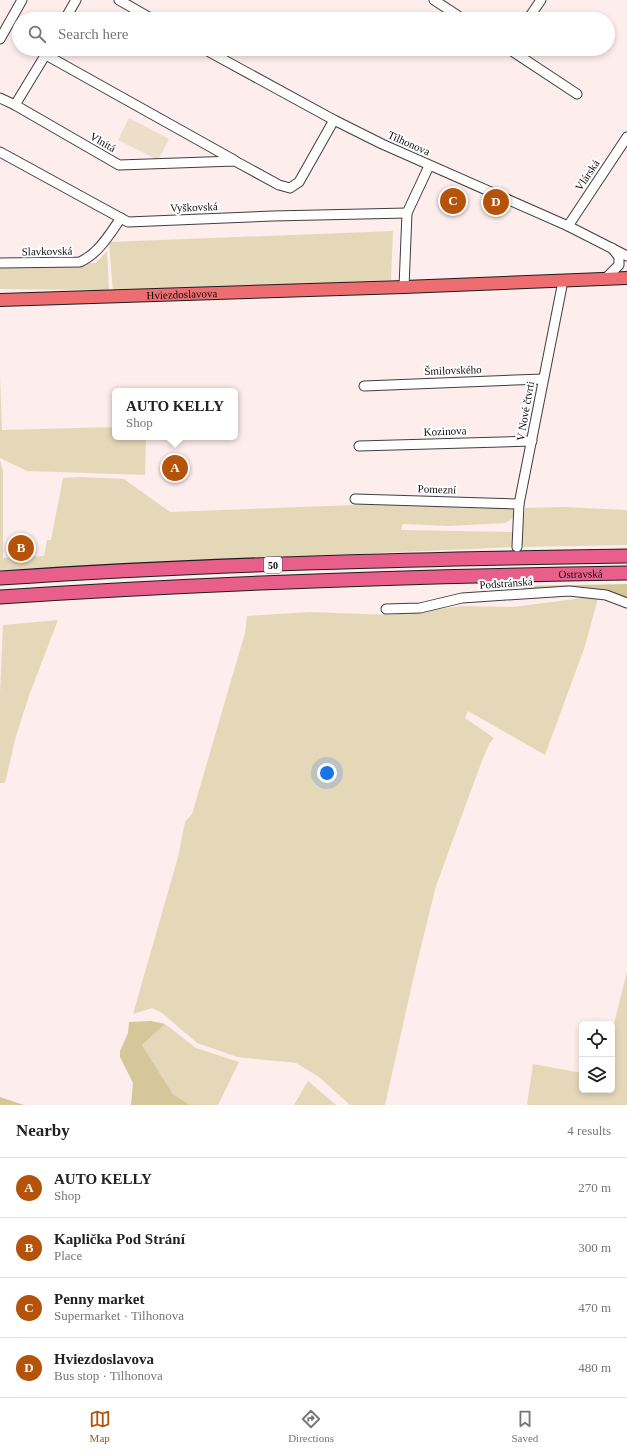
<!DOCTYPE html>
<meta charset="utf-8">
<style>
:root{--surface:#fff;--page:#f2f2f2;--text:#222;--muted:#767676;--line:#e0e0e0;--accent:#b45309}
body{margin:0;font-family:Georgia,serif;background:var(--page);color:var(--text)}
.controls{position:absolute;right:12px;bottom:12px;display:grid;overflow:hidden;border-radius:6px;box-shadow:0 2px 6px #0003}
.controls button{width:36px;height:36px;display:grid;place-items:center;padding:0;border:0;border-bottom:1px solid var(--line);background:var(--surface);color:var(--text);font:20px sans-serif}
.you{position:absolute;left:327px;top:773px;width:14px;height:14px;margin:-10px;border:3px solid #fff;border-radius:50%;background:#1a73e8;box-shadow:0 0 0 6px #1a73e833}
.badge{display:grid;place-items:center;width:26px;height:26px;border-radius:50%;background:var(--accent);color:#fff;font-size:13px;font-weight:700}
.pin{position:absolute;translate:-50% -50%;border:2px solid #fff;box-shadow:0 1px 4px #0006}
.popup{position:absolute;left:112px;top:388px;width:126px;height:52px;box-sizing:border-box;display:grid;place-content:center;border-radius:6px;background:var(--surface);filter:drop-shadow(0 1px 3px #0005);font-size:13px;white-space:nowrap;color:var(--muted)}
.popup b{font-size:15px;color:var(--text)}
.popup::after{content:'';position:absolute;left:50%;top:100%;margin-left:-8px;border:8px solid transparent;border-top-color:var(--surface)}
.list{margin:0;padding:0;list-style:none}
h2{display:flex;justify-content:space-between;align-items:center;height:52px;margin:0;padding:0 16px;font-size:17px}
h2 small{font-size:13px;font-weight:400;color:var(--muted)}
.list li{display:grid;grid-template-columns:26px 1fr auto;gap:12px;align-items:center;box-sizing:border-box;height:60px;padding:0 16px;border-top:1px solid var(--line)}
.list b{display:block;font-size:15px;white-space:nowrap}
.list p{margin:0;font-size:13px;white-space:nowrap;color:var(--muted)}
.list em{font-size:13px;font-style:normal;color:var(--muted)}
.icon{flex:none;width:22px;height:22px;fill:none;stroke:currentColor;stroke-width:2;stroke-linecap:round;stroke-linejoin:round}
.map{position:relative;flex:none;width:627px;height:1105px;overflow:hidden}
.search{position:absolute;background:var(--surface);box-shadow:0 2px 6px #0003;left:12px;right:12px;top:12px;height:44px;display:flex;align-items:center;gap:10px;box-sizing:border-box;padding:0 14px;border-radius:22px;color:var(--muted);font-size:15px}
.sheet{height:292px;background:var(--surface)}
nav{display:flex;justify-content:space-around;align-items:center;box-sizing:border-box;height:56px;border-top:1px solid var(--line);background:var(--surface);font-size:11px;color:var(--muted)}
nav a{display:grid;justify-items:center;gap:2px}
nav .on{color:var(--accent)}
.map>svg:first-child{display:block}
.green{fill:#e5d8b9}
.forest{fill:#d5c79a}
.pitch{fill:#eddeca}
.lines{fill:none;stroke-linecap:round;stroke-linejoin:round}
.minor-casing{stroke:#3f3f3f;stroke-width:11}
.major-casing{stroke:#1d1d1d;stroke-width:14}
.highway-casing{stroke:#1d1d1d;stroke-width:15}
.minor{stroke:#fff;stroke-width:9}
.major{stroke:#ee6d70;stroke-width:12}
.highway{stroke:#e95f8c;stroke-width:13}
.labels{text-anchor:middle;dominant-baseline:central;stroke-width:4;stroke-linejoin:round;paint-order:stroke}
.shield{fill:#fff;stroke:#555;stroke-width:1}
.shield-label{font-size:10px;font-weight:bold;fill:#0c0c0c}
.street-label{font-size:11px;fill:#0c0c0c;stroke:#fff}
</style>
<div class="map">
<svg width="627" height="1105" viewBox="0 0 627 1105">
<rect width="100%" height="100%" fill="#feeded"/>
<g class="green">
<path d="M393,231l-2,49 -278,12 -4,-50z"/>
<path d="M107,251l2,39 -109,-1v-25l96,-1z"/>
<path d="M0,375l2,55 113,-3v10h31l-1,38 -118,-4 -27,-13z"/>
<path d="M0,460l3,11v87l41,-2 3,-16h4l12,-62 20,-1 41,2 46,33 185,-7v-4l161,7 -4,11 -7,4 -57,3 -45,-2 -2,6 112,2v15l-513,23z"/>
<path d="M563,507l64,3v35l-106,2 4,-39z"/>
<path d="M584,596l14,2 -13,48 -40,109 -77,-44 -3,7 29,20 -5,6 -9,22 -44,120 -21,85 -30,134h-35l-31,-28 -23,-14 -59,-6 -40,-14 -35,-30 -10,-5 -19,6 45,-157 7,-35 7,-8 53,-181 2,-17 63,-4 81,3 71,-9 50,1 71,-9z"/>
<path d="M58,620l-28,73 -14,43 -11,47h-5v-90l3,-68z"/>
<path d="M627,971v134h-100l6,-41 49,9v17h30v-58z"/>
<path d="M165,1024l31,24 43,14 -21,43h-28l-17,-11 -31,-49z"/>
<path d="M308,1081l28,24h-42z"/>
</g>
<g class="forest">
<path d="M627,584v16l-103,-10 -1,-4z"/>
<path d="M151,1021l14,3 -23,21 31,49 17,11h-59l2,-22 -13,-26v-6l8,-18 1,-11z"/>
<path d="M0,1097l24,8h-24z"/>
</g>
<path class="pitch" d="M129,118l40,21 -11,21 -40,-20z"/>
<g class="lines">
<defs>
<g id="minor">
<path d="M119,0l33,19"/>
<path d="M434,0l29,19"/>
<path d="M65,19l11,-19"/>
<path d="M528,19l13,-19"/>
<path d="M0,39l22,-39"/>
<path d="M49,49l-34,56 104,60 116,-4 44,24 11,3 9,-6 35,-62"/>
<path d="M204,49l130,71 48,24 186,82 59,30"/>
<path d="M509,49l68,45"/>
<path d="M46,55l188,105"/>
<path d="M0,98l15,7"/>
<path d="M0,152l128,70 145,-6 134,-3"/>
<path d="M568,226l59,-89"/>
<path d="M0,263l80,-1c19,-9 29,-27 41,-44"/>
<path d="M605,279l14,-14v-8l-7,-9"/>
<path d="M404,287l3,-74 22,-47"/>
<path d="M364,386l179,-7"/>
<path d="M359,446l173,-5"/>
<path d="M355,499l164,5"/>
<path d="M517,547l2,-43 44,-223"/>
<path d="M386,609l34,-1 42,-10 107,-7 37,4 21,8"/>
</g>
<g id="major">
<path id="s1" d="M0,300l404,-13 223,-9"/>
</g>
<g id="highway">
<path d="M0,578c209,-14 418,-19 627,-22"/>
<path id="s2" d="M0,597c209,-14 418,-21 627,-24"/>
</g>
</defs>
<use href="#minor" class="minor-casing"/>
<use href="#major" class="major-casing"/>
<use href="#highway" class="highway-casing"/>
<use href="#minor" class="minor"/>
<use href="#major" class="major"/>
<use href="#highway" class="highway"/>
</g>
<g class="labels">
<rect class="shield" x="264" y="557" width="18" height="16" rx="3"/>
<g class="shield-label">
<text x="273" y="565">50</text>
</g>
<g class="street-label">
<text transform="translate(103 142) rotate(30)">Vlnitá</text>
<text transform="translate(409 143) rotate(24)">Tilhonova</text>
<text transform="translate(587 175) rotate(-56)">Vlárská</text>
<text transform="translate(194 207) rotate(-2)">Vyškovská</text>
<text transform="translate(47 251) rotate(-1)">Slavkovská</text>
<text stroke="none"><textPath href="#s1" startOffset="182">Hviezdoslavova</textPath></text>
<text transform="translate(453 370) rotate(-2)">Šmilovského</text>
<text transform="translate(525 411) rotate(-80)">V Nové čtvrti</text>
<text transform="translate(445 431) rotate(-2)">Kozinova</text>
<text transform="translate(437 489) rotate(2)">Pomezní</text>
<text stroke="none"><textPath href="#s2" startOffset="581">Ostravská</textPath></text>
<text transform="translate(506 583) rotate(-4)">Podstránská</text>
</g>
</g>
</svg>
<div class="controls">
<button><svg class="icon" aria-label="locate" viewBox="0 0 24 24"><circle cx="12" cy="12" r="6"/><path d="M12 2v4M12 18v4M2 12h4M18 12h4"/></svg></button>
<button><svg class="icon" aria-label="layers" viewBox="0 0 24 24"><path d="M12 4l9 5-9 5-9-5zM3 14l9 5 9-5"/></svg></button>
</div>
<div class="you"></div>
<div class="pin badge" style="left:175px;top:468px">A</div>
<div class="popup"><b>AUTO KELLY</b>Shop</div>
<div class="pin badge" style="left:21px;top:548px">B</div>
<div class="pin badge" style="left:453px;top:201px">C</div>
<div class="pin badge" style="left:496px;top:202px">D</div>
<div class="search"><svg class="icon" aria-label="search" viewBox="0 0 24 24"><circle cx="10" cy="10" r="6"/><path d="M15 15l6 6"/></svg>Search here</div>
</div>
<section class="sheet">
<h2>Nearby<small>4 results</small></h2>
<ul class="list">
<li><span class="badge">A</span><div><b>AUTO KELLY</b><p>Shop</p></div><em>270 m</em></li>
<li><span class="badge">B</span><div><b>Kaplička Pod Strání</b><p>Place</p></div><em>300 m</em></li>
<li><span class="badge">C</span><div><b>Penny market</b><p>Supermarket · Tilhonova</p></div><em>470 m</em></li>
<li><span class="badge">D</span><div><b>Hviezdoslavova</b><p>Bus stop · Tilhonova</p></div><em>480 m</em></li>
</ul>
</section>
<nav>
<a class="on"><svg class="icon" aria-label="map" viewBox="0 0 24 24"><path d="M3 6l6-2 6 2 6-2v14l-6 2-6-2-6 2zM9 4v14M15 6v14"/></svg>Map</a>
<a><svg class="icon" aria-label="directions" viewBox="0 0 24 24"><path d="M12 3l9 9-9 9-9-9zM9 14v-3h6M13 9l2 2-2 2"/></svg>Directions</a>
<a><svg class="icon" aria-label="saved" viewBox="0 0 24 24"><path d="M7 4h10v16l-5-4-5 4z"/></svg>Saved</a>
</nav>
